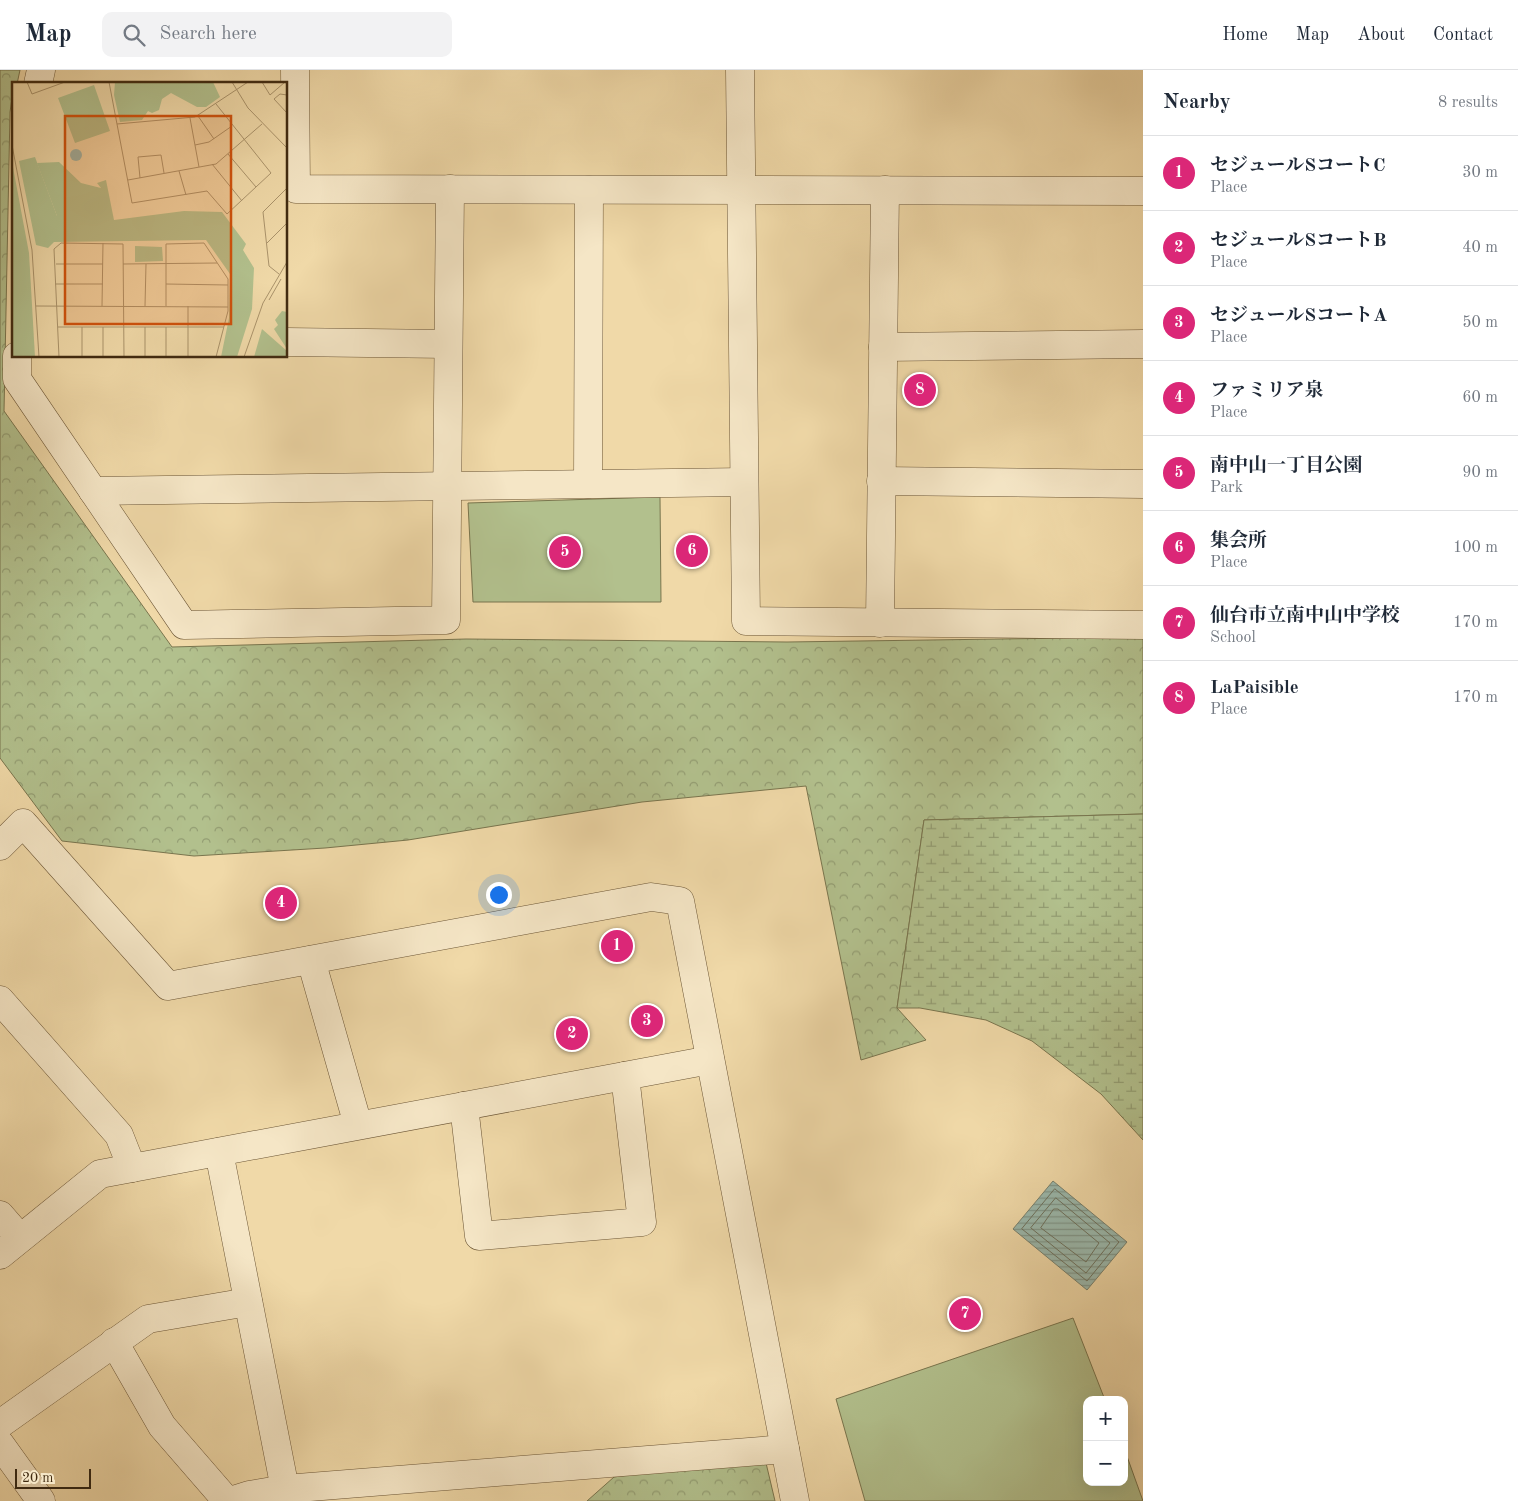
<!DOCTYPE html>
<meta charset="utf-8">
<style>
:root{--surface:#fff;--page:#f2f2f3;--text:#1f2937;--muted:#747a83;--line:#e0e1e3;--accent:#db2777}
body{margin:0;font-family:"Old Standard TT","Noto Serif JP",serif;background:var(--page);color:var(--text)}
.controls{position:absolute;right:15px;bottom:15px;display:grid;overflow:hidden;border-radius:10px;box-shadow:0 5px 20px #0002}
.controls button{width:45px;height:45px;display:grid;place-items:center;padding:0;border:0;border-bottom:1px solid var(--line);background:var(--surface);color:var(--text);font:25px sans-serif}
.scale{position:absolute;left:15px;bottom:12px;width:76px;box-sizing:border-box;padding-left:5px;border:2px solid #402a10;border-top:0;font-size:14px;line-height:18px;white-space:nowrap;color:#402a10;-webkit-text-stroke:4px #f5e6c6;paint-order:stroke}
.you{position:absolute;left:498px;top:824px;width:18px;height:18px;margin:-12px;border:4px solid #fff;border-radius:50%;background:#1a73e8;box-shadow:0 0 0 8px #1a73e833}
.badge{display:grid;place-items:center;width:32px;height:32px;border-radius:50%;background:var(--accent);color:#fff;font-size:16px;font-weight:700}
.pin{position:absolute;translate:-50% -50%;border:2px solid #fff;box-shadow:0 1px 5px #0006}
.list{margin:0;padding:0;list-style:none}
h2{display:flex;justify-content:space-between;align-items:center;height:65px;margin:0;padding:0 20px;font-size:21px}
h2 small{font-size:16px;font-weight:400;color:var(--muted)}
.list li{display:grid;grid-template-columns:32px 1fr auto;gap:15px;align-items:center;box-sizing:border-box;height:75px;padding:0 20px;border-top:1px solid var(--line)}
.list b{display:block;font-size:19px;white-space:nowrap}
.list p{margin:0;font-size:16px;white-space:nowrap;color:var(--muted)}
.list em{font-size:16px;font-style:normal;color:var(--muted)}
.icon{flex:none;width:28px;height:28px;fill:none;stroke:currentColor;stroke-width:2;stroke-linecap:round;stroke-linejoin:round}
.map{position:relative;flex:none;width:1143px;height:1431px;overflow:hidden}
header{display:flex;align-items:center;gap:30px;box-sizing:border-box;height:70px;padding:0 25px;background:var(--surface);border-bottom:1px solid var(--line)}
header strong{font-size:24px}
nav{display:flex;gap:28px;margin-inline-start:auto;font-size:18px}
.search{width:350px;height:45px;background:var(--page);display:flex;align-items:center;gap:12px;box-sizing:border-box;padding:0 18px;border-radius:10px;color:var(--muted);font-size:19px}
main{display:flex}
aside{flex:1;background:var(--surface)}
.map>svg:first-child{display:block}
.forest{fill:url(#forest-crowns);stroke:#79754e}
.wetland{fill:url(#wetland-marsh);stroke:#79754e}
.park{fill:#b2c08d;stroke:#79754e}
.water{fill:url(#water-rules);stroke:#77806e}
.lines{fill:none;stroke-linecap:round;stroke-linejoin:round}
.shore{stroke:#6e725e;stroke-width:1}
.minor-casing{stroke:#6c5636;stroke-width:29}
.tertiary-casing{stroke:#6c5636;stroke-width:29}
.minor{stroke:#f5e6c6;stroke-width:28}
.tertiary{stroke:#f5e6c6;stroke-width:28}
.inset-road{fill:none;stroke:#aa936b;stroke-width:1}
.view{fill:#cf520d;fill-opacity:0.15;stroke:#cf520d;stroke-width:2.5}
.inset-edge{fill:none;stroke:#402a10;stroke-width:2.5}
</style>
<header>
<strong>Map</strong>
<div class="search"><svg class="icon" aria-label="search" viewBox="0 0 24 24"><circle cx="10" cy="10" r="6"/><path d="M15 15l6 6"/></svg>Search here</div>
<nav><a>Home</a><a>Map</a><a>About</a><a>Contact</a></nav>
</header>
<main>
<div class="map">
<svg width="1143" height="1431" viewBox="0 0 1143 1431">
<defs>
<pattern id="forest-crowns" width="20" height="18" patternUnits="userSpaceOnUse" patternTransform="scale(1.25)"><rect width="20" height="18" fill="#b2c08d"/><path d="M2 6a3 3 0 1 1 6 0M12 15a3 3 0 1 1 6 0" fill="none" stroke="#929c72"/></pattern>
<pattern id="wetland-marsh" width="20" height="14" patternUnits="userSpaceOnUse" patternTransform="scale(1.25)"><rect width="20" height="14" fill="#b2c08d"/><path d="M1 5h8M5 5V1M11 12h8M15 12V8" fill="none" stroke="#929c72"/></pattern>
<pattern id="water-rules" width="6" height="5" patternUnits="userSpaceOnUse" patternTransform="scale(1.25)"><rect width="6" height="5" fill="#9bb9ad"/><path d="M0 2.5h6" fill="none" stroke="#80978b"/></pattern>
</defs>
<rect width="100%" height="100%" fill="#f0d9a8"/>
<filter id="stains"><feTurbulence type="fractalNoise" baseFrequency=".004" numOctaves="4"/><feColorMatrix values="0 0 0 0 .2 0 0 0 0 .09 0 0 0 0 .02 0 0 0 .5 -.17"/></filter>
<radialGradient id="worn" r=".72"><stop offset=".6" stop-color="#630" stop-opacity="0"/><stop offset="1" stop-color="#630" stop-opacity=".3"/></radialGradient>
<g class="forest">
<path d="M0,0h20l-3,14h-3l-4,28 -6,299 168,236 294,-8 321,3 356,-5v177l-219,6 -27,188 29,32 -65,20 -55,-274 -164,16 -234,38 -83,8 -131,8 -132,-15 -62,-83z"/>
<path d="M766,1393l9,38h-188l27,-24 65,-9z"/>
</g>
<path class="wetland" d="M1143,744v326l-42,-46 -69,-53 -46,-21 -66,-12h-23l27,-188z"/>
<g class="park">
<path d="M660,427l1,105h-188l-5,-99z"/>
<path d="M1073,1248l32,82h-18v82h37v-34l19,53h-278l-29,-102z"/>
</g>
<path class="water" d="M1053,1111l74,61 -40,48 -74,-61z"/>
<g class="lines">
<g class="shore">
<path d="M1055,1119l64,53 -32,39 -65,-52z"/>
<path d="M1056,1128l54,45 -24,30 -55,-45z"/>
<path d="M1054,1139h4l41,34 -13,19 -45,-34z"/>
</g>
<defs>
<g id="minor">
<path d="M740,0l6,551 397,4"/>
<path d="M38,14l3,-14"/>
<path d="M286,272l162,2"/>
<path d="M883,277l260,-3"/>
<path d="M17,286v23l167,246 262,-5 4,-431"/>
<path d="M881,411l262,3"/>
<path d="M588,414l1,-294"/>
<path d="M93,421l651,-9"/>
<path d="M880,553l5,-433"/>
<path d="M0,776l23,-23 145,163 483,-89 29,4 115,600"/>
<path d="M311,890l47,165"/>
<path d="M0,930l119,135 13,33"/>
<path d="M464,1036l15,130 163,-14 -17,-146"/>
<path d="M219,1082l66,337"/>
<path d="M0,1145l20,23"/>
<path d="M0,1185l100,-81 610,-114"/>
<path d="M114,1272l48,84 65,75"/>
<path d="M0,1354l148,-105 100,-17"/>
<path d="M0,1374l41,57"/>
<path d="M230,1431l19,-6 36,-6 500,-40"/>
</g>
<path id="tertiary" d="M295,0l1,119 847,2"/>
</defs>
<use href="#minor" class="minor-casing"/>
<use href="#tertiary" class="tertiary-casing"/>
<use href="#minor" class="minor"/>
<use href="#tertiary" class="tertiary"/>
</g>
<g transform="translate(12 12)">
<rect width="275" height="275" fill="#f0d9a8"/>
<path d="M0,80l17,91 6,104h-23z" fill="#b2c08d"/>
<path d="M103,0h98l7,15 -14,10h-9l-26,-14 -9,6 -3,11 -7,3 -4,-2 -6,9 -22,2 -6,-27zM23,75l22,59 44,-28 -4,-5 9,-3 8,40 70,-9 38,1 24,32 -3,6 11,18 -2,41 -15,48h-16l8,-39 1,-44 -24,-34 -152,2 -6,6 -12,-3 -17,-84zM250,247l25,22v6h-33z" fill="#b2c08d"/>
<path d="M47,80l22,21 20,5 -4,27 -40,1 -20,-53z" fill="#b2c08d"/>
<path d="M82,3l16,46 -35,12 -17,-45zM123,164l27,1 1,14 -28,1zM270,229l5,1v37l-13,-20 4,-4 -3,-5z" fill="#b2c08d"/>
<path d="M58 73a6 6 0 1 1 12 0a6 6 0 1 1-12 0Z" fill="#9bb9ad"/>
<path class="inset-road" d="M15,0l5,12 33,-12M97,0l23,121 75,-12 20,23 44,-41 -55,-69M220,0l16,26 39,40M250,0l8,13 15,-13M275,13l-7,-1 -6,5 13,14M186,34l16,23M178,36l9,49M105,42l78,-7 53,-35M0,63l20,105 7,107M183,63l14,-3 23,-16M216,72l28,33M200,82l30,37M167,89l7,24M128,96l-2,-21 23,-2 3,18M116,98l88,-16 46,-40M254,162l21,-21M44,182h47M111,182l94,-1M267,192l-10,-8 -6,-54 24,-24M43,202h48M154,202l62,1M257,218l12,-21M24,224l192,1M90,224l1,-63M133,224l1,-42M154,224v-62l38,-1 24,36v32l-12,46M176,224v51M46,245h166M133,245v30M154,245v30M47,275l-5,-108 7,-6 62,1 1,113M70,275v-30M91,275v-30M232,275l19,-54 24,-41"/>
<path class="view" d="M53,34h166v208h-166z"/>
<rect width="275" height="275" class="inset-edge"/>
</g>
<rect width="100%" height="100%" filter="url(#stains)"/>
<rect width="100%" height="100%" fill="url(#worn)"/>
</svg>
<div class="controls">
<button>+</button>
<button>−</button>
</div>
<div class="scale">20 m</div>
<div class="you"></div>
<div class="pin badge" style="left:617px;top:876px">1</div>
<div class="pin badge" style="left:572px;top:964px">2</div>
<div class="pin badge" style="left:647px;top:951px">3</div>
<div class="pin badge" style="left:281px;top:833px">4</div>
<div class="pin badge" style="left:565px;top:482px">5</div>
<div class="pin badge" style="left:692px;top:481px">6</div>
<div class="pin badge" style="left:965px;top:1244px">7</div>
<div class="pin badge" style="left:920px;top:320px">8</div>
</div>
<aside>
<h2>Nearby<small>8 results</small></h2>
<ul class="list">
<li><span class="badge">1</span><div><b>セジュールSコートC</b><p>Place</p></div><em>30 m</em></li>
<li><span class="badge">2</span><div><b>セジュールSコートB</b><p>Place</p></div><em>40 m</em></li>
<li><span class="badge">3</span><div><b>セジュールSコートA</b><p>Place</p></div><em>50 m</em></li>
<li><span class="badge">4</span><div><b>ファミリア泉</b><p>Place</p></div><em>60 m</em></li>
<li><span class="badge">5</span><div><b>南中山一丁目公園</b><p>Park</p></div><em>90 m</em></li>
<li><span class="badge">6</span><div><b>集会所</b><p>Place</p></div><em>100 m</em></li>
<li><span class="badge">7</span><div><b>仙台市立南中山中学校</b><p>School</p></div><em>170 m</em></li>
<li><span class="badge">8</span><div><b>LaPaisible</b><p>Place</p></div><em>170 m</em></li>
</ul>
</aside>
</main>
